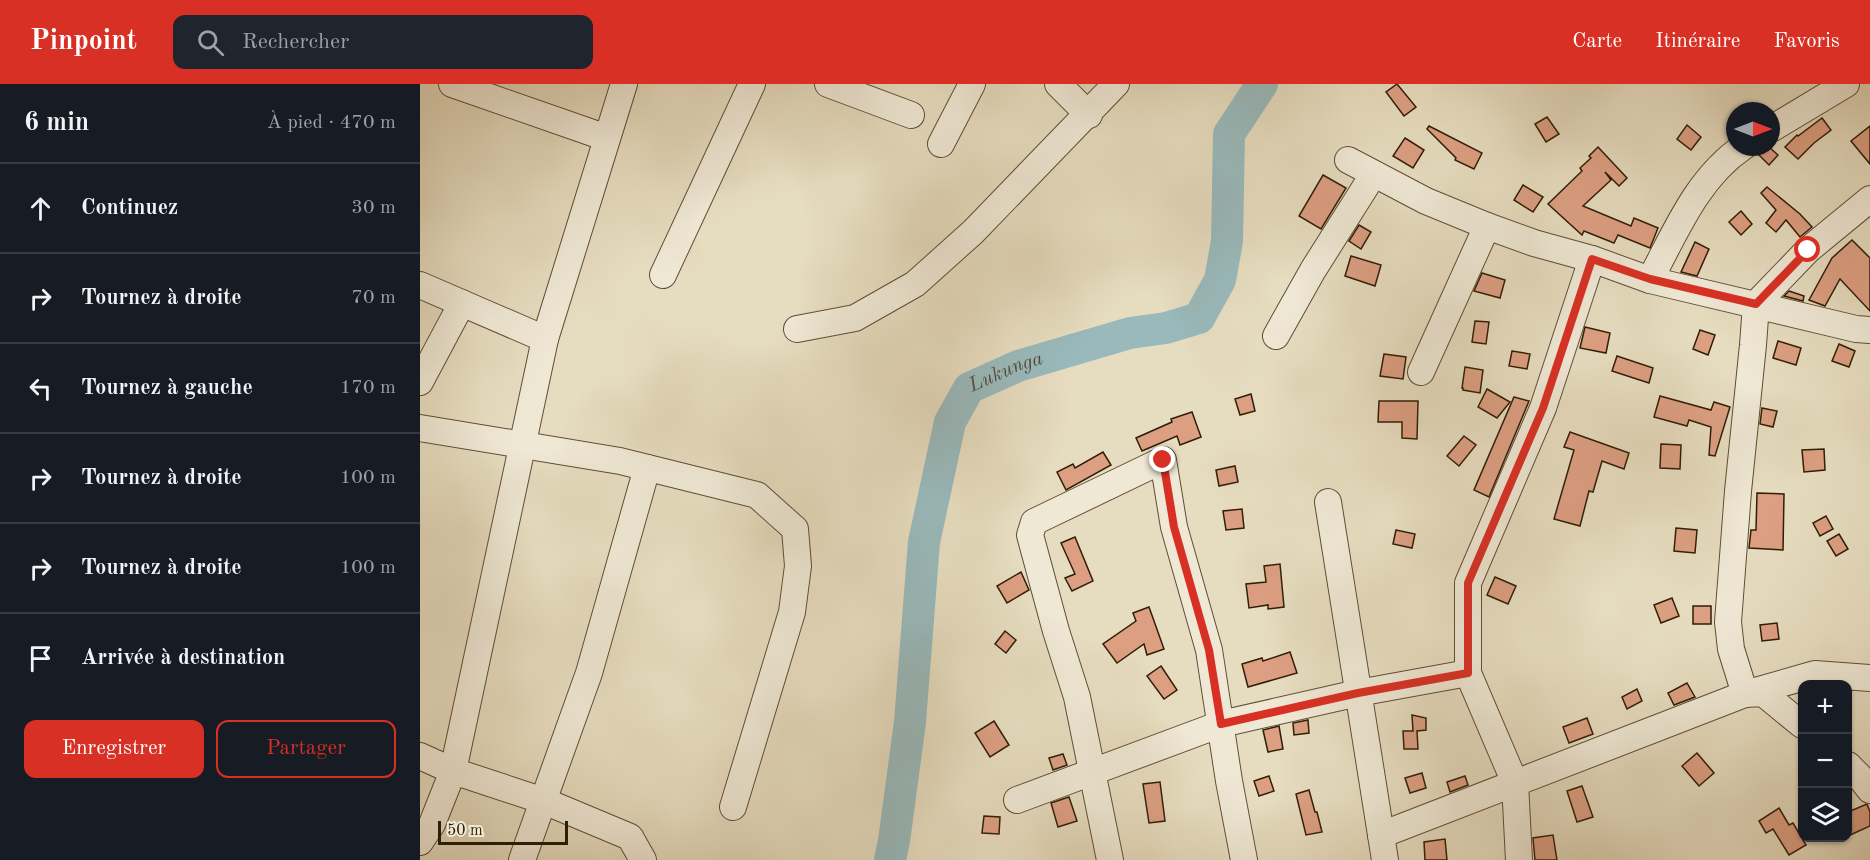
<!DOCTYPE html>
<html lang="fr">
<meta charset="utf-8">
<style>
:root{--surface:#171b24;--page:#20242c;--text:#f1f3f6;--muted:#9ea1a6;--line:#363941;--accent:#d93025}
body{margin:0;font-family:"Old Standard TT",serif;background:var(--page);color:var(--text)}
.controls{position:absolute;right:18px;bottom:18px;display:grid;overflow:hidden;border-radius:12px;box-shadow:0 2px 4px #0004}
.controls button{width:54px;height:54px;display:grid;place-items:center;padding:0;border:0;border-bottom:2px solid var(--line);background:var(--surface);color:var(--text);font:30px sans-serif}
.compass{position:absolute;left:1306px;top:18px;width:54px;height:54px;border-radius:50%;background:var(--surface);box-shadow:0 2px 4px #0004;rotate:90deg}
.scale{position:absolute;left:18px;bottom:15px;width:130px;box-sizing:border-box;padding-left:6px;border:3px solid #301e06;border-top:0;font-size:16px;line-height:21px;white-space:nowrap;color:#301e06;-webkit-text-stroke:4px #efe8d5;paint-order:stroke}
.stop{position:absolute;width:18px;height:18px;margin:-14px;border:4px solid #d93025;border-radius:50%;background:#fff}
.stop.end{background:#d93025;border-color:#fff;box-shadow:0 2px 6px #0008}
.list{margin:0;padding:0;list-style:none}
h2{display:flex;justify-content:space-between;align-items:center;height:78px;margin:0;padding:0 24px;font-size:26px}
h2 small{font-size:20px;font-weight:400;color:var(--muted)}
.list li{display:grid;grid-template-columns:39px 1fr auto;gap:18px;align-items:center;box-sizing:border-box;height:90px;padding:0 24px;border-top:2px solid var(--line)}
.list b{display:block;font-size:22px;white-space:nowrap}
.list em{font-size:20px;font-style:normal;color:var(--muted)}
.actions{display:flex;gap:12px;padding:18px 24px}
.actions a{flex:1;padding:14px 0;border:2px solid var(--accent);border-radius:12px;text-align:center;font-size:21px;color:var(--accent)}
.actions .main{background:var(--accent);color:#fff}
.icon{flex:none;width:33px;height:33px;fill:none;stroke:currentColor;stroke-width:2;stroke-linecap:round;stroke-linejoin:round}
.map{position:relative;flex:none;width:1450px;height:776px;overflow:hidden}
header{display:flex;align-items:center;gap:36px;box-sizing:border-box;height:84px;padding:0 30px;background:var(--accent);color:#fff}
header strong{font-size:28px}
nav{display:flex;gap:33px;margin-inline-start:auto;font-size:21px}
.search{width:420px;height:54px;background:var(--page);display:flex;align-items:center;gap:15px;box-sizing:border-box;padding:0 21px;border-radius:12px;color:var(--muted);font-size:22px}
main{display:flex}
aside{flex:1;background:var(--surface)}
.map>svg:first-child{display:block}
.lines{fill:none;stroke-linecap:round;stroke-linejoin:round}
.river{stroke:#99b9bb;stroke-width:32}
.building{fill:#dc9f82;stroke:#301e06;stroke-width:1.5}
.minor-casing{stroke:#5e4e34;stroke-width:28}
.minor{stroke:#efe8d5;stroke-width:26}
.route{stroke:#d93025;stroke-width:8}
.labels{text-anchor:middle;dominant-baseline:central;stroke-width:4.5;stroke-linejoin:round;paint-order:stroke}
.water-label{font-size:20px;font-style:italic;fill:#504c3c;stroke:#efe8d5}
</style>
<header>
<strong>Pinpoint</strong>
<div class="search"><svg class="icon" aria-label="search" viewBox="0 0 24 24"><circle cx="10" cy="10" r="6"/><path d="M15 15l6 6"/></svg>Rechercher</div>
<nav><a>Carte</a><a>Itinéraire</a><a>Favoris</a></nav>
</header>
<main>
<aside>
<h2>6 min<small>À pied · 470 m</small></h2>
<ul class="list">
<li><svg class="icon" aria-label="ahead" viewBox="0 0 24 24"><path d="M12 20V5M6 11l6-6 6 6"/></svg><div><b>Continuez</b></div><em>30 m</em></li>
<li><svg class="icon" aria-label="right" viewBox="0 0 24 24"><path d="M7 20v-9h11M14 6l5 5-5 5"/></svg><div><b>Tournez à droite</b></div><em>70 m</em></li>
<li><svg class="icon" aria-label="left" viewBox="0 0 24 24"><path d="M17 20v-9H6M10 6l-5 5 5 5"/></svg><div><b>Tournez à gauche</b></div><em>170 m</em></li>
<li><svg class="icon" aria-label="right" viewBox="0 0 24 24"><path d="M7 20v-9h11M14 6l5 5-5 5"/></svg><div><b>Tournez à droite</b></div><em>100 m</em></li>
<li><svg class="icon" aria-label="right" viewBox="0 0 24 24"><path d="M7 20v-9h11M14 6l5 5-5 5"/></svg><div><b>Tournez à droite</b></div><em>100 m</em></li>
<li><svg class="icon" aria-label="arrive" viewBox="0 0 24 24"><path d="M6 21V4h12l-3 4 3 4H6"/></svg><div><b>Arrivée à destination</b></div></li>
</ul>
<div class="actions"><a class="main">Enregistrer</a><a>Partager</a></div>
</aside>
<div class="map">
<svg width="1450" height="776" viewBox="0 0 1450 776">
<rect width="100%" height="100%" fill="#e6dcbf"/>
<filter id="stains"><feTurbulence type="fractalNoise" baseFrequency=".00333" numOctaves="4"/><feColorMatrix values="0 0 0 0 .2 0 0 0 0 .09 0 0 0 0 .02 0 0 0 .5 -.17"/></filter>
<radialGradient id="worn" r=".72"><stop offset=".6" stop-color="#630" stop-opacity="0"/><stop offset="1" stop-color="#630" stop-opacity=".3"/></radialGradient>
<g class="lines">
<path class="river" id="s1" d="M470,776l4,-19 16,-119 14,-180 26,-120 19,-34 49,-22 112,-33 36,-5 33,-10 21,-38 7,-39 2,-107 33,-50"/>
</g>
<g class="building">
<path d="M977,0l19,23 -12,9 -18,-24z"/>
<path d="M1127,33l12,17 -13,8 -11,-18z"/>
<path d="M1402,34l9,12 -17,13 -16,16 -13,-12 12,-12 1,1z"/>
<path d="M1267,41l14,12 -10,13 -14,-11z"/>
<path d="M1009,42l53,27 -8,16 -19,-9 1,-2 -29,-29z"/>
<path d="M1450,42v38l-19,-23z"/>
<path d="M985,54l19,12 -11,18 -20,-12z"/>
<path d="M1178,63l29,31 -8,8 -14,-14 6,8 -28,26 48,20 3,-8 24,10 -8,20 -32,-13 -4,8 -30,-12 -2,4 -34,-31 34,-33 -2,-3 11,-10 -2,-2z"/>
<path d="M1338,63h11l9,8 -9,10 -12,-12z"/>
<path d="M903,91l23,13 -25,41 -22,-13z"/>
<path d="M1103,101l20,12 -10,15 -19,-12z"/>
<path d="M1347,103l33,27 12,13 -12,10 -14,-17 -10,12 -10,-9 10,-13 -15,-17z"/>
<path d="M1321,127l11,13 -11,11 -12,-13z"/>
<path d="M939,141l12,7 -10,17 -12,-8z"/>
<path d="M1432,156l18,18v53l-30,-32 -15,27 -16,-6 23,-42z"/>
<path d="M1275,158l14,7 -12,27 -16,-4z"/>
<path d="M931,172l30,9 -6,21 -30,-10z"/>
<path d="M1062,189l23,7 -5,18 -26,-7z"/>
<path d="M1369,207l15,5 -1,5 -19,-5z"/>
<path d="M1055,237l14,1 -3,22 -14,-2z"/>
<path d="M1165,243l25,6 -4,20 -26,-5z"/>
<path d="M1280,246l15,5 -7,20 -15,-6z"/>
<path d="M1358,257l23,7 -5,17 -23,-7z"/>
<path d="M1419,260l16,7 -6,16 -17,-6z"/>
<path d="M1092,267l18,3 -3,15 -18,-3z"/>
<path d="M964,270l22,3 -3,22 -23,-3z"/>
<path d="M1197,272l36,12 -4,15 -37,-12z"/>
<path d="M1045,283l18,3 -3,23 -17,-3v-2h-1z"/>
<path d="M1067,305l23,13 -13,16 -19,-11z"/>
<path d="M831,310l4,17 -15,4 -5,-16z"/>
<path d="M1240,312l51,14 3,-8 16,5 -15,49 -6,-1 2,-28 -22,-7 -2,6 -33,-9z"/>
<path d="M1094,313l15,4 -40,96 -15,-7z"/>
<path d="M959,317h39l-1,38 -15,-1v-16h-24z"/>
<path d="M1342,324l15,3 -4,16 -13,-3z"/>
<path d="M772,328l9,25 -21,8 -3,-9 -35,15 -6,-13 36,-16 -1,-3z"/>
<path d="M1150,348l59,21 -5,16 -22,-8 -9,31 -4,-1 -9,35 -26,-7 20,-69 -10,-3z"/>
<path d="M1044,352l12,9 -17,21 -12,-10z"/>
<path d="M1241,360l20,1 -1,24 -20,-1z"/>
<path d="M1404,365l1,21 -21,2 -2,-22z"/>
<path d="M683,368l8,13 -45,25 -9,-18 16,-8 2,4z"/>
<path d="M815,382l3,16 -19,4 -3,-16z"/>
<path d="M1337,409l27,1 -1,56 -34,-2 2,-18h5z"/>
<path d="M822,425l2,19 -18,2 -3,-19z"/>
<path d="M1406,432l7,13 -13,7 -7,-13z"/>
<path d="M1256,444l21,2 -2,23 -21,-2z"/>
<path d="M976,446l19,4 -3,14 -19,-4z"/>
<path d="M1419,450l9,15 -12,7 -9,-15z"/>
<path d="M655,453l18,44 -21,10 -7,-13 10,-4 -14,-31z"/>
<path d="M860,480l4,43 -16,2v-4l-19,3 -3,-24 20,-2 -2,-16z"/>
<path d="M601,488l8,18 -22,13 -10,-17z"/>
<path d="M1075,493l21,9 -8,18 -21,-9z"/>
<path d="M1252,514l7,18 -18,7 -7,-18z"/>
<rect x="1273" y="522" width="18" height="18"/>
<path d="M729,523l15,42 -17,6 -3,-11 -27,19 -14,-19 33,-23 -3,-8z"/>
<path d="M1357,539l2,16 -17,2 -2,-16z"/>
<path d="M585,547l11,9 -10,13 -11,-9z"/>
<path d="M870,568l7,21 -49,14 -6,-23 20,-6 1,3z"/>
<path d="M741,582l16,24 -13,9 -17,-23z"/>
<path d="M1267,599l8,14 -21,8 -6,-12z"/>
<path d="M1217,605l5,12 -15,8 -5,-12z"/>
<path d="M992,631l14,3v12l-9,1 1,18h-14l-1,-18h10z"/>
<path d="M1167,634l6,16 -24,9 -6,-16z"/>
<path d="M888,636l1,13 -15,2 -1,-12z"/>
<path d="M574,637l15,24 -19,12 -15,-24z"/>
<path d="M859,642l4,23 -15,3 -5,-22z"/>
<path d="M1277,669l17,20 -15,13 -17,-20z"/>
<path d="M643,670l4,11 -14,5 -4,-12z"/>
<path d="M1002,689l4,15 -16,5 -5,-15z"/>
<path d="M849,692l5,15 -15,5 -5,-15z"/>
<path d="M1045,692l3,9 -18,7 -3,-10z"/>
<path d="M740,698l5,39 -16,2 -6,-39z"/>
<path d="M1162,702l11,31 -16,5 -10,-31z"/>
<path d="M889,706l6,22h2l5,20 -16,3 -10,-41z"/>
<path d="M649,713l8,24 -19,6 -7,-24z"/>
<path d="M1447,720l3,8v14l-22,10v-24z"/>
<path d="M1359,724l10,17 4,-2 13,22 -17,10 -16,-26 -7,4 -7,-12z"/>
<path d="M564,732l16,1 -1,17 -17,-1z"/>
<path d="M1133,751l4,25h-22l-2,-22z"/>
<path d="M1025,755l2,21h-22l-1,-18z"/>
</g>
<g class="lines">
<defs>
<g id="minor">
<path d="M32,0l155,54"/>
<path d="M408,0l83,31"/>
<path d="M638,0l31,31"/>
<path d="M1351,45l75,-45"/>
<path d="M521,60l31,-60"/>
<path d="M928,76l78,41 61,25 47,17 58,16 58,21 206,49 14,1"/>
<path d="M243,191l89,-191"/>
<path d="M1230,196c25,-47 47,-102 93,-133"/>
<path d="M0,201l125,54"/>
<path d="M377,245l58,-11 60,-34 58,-52 143,-148"/>
<path d="M856,252l37,-66 60,-95"/>
<path d="M1001,288l66,-146"/>
<path d="M0,298l42,-79"/>
<path d="M0,344l200,33 137,34 38,34 3,37 -6,46 -59,195"/>
<path d="M908,418l57,358"/>
<path d="M1325,610l-14,-45 -3,-27 10,-131 15,-146 3,-41 52,-54 62,-51"/>
<path d="M1325,610l18,-1 39,32"/>
<path d="M0,672l33,15 91,30 86,36 13,23"/>
<path d="M1428,681l11,11 11,14"/>
<path d="M597,716l204,-76 137,-31 110,-20"/>
<path d="M961,751l364,-141 70,-20 55,4"/>
<path d="M0,758l12,-18 21,-53 92,-432 79,-255"/>
<path d="M102,776l67,-187 58,-205"/>
<path d="M690,776l-33,-163 -21,-66 -26,-96 4,-13 129,-62 11,67 35,123 20,131 15,79"/>
<path d="M1099,776l-4,-77 -47,-110v-90l75,-175 49,-149"/>
</g>
</defs>
<use href="#minor" class="minor-casing"/>
<use href="#minor" class="minor"/>
</g>
<g class="lines">
<path class="route" d="M743,376l11,67 35,123 12,74 137,-31 110,-20v-90l75,-175 49,-149 58,20 106,25 52,-54"/>
</g>
<g class="labels">
<g class="water-label">
<text stroke="none"><textPath href="#s1" startOffset="522">Lukunga</textPath></text>
</g>
</g>
<rect width="100%" height="100%" filter="url(#stains)"/>
<rect width="100%" height="100%" fill="url(#worn)"/>
</svg>
<div class="controls">
<button>+</button>
<button>−</button>
<button><svg class="icon" aria-label="layers" viewBox="0 0 24 24"><path d="M12 4l9 5-9 5-9-5zM3 14l9 5 9-5"/></svg></button>
</div>
<svg class="compass" viewBox="-18 -18 36 36"><path d="M0-13l5 13h-10z" fill="#e53935"/><path d="M0 13l5-13h-10z" fill="#9ea1a6"/></svg>
<div class="scale">50 m</div>
<div class="stop" style="left:1388px;top:166px"></div>
<div class="stop end" style="left:743px;top:376px"></div>
</div>
</main>
